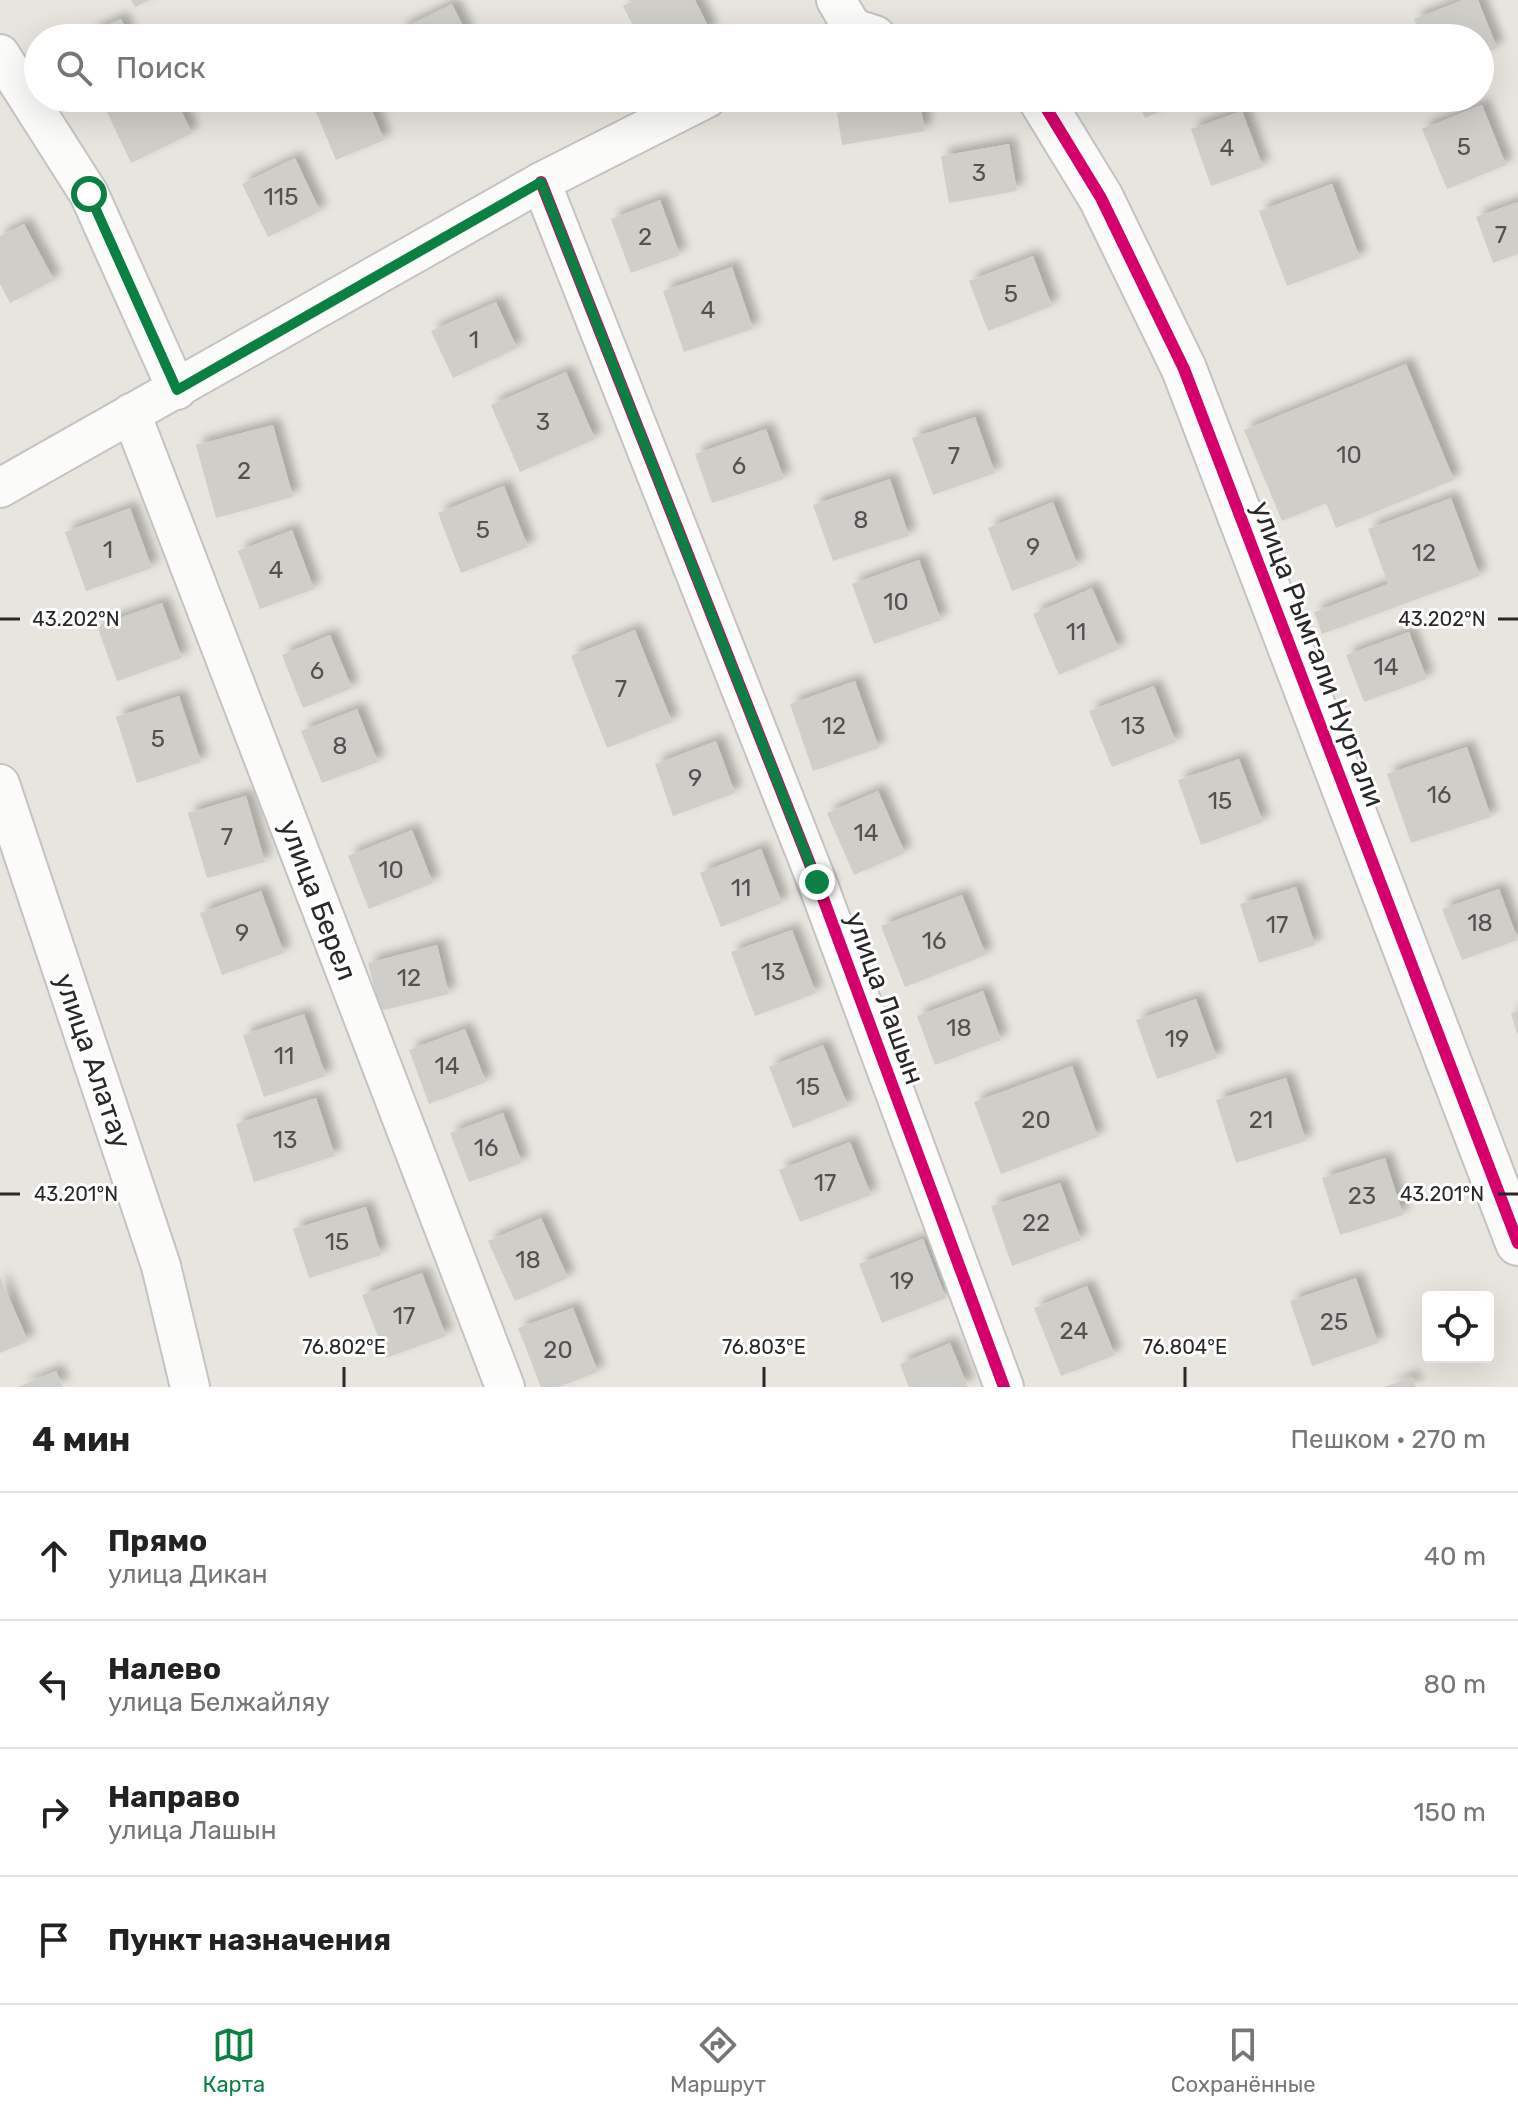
<!DOCTYPE html>
<html lang="ru">
<meta charset="utf-8">
<style>
:root{--surface:#fff;--page:#f6f6f6;--text:#222;--muted:#767676;--line:#e0e0e0;--accent:#0b8043}
body{margin:0;font-family:Rubik,sans-serif;background:var(--page);color:var(--text)}
.controls{position:absolute;right:24px;bottom:24px;display:grid;overflow:hidden;border-radius:8px;box-shadow:0 8px 32px #0002}
.controls button{width:72px;height:72px;display:grid;place-items:center;padding:0;border:0;border-bottom:2px solid var(--line);background:var(--surface);color:var(--text);font:40px sans-serif}
.stop{position:absolute;width:24px;height:24px;margin:-18px;border:6px solid #0b8043;border-radius:50%;background:#fff}
.stop.end{background:#0b8043;border-color:#fff;box-shadow:0 2px 8px #0008}
.list{margin:0;padding:0;list-style:none}
h2{display:flex;justify-content:space-between;align-items:center;height:104px;margin:0;padding:0 32px;font-size:34px}
h2 small{font-size:26px;font-weight:400;color:var(--muted)}
.list li{display:grid;grid-template-columns:52px 1fr auto;gap:24px;align-items:center;box-sizing:border-box;height:128px;padding:0 32px;border-top:2px solid var(--line)}
.list b{display:block;font-size:30px;white-space:nowrap}
.list p{margin:0;font-size:26px;white-space:nowrap;color:var(--muted)}
.list em{font-size:26px;font-style:normal;color:var(--muted)}
.icon{flex:none;width:44px;height:44px;fill:none;stroke:currentColor;stroke-width:2;stroke-linecap:round;stroke-linejoin:round}
.map{position:relative;flex:none;width:1518px;height:1387px;overflow:hidden}
.search{position:absolute;background:var(--surface);box-shadow:0 8px 32px #0002;left:24px;right:24px;top:24px;height:88px;display:flex;align-items:center;gap:20px;box-sizing:border-box;padding:0 28px;border-radius:44px;color:var(--muted);font-size:30px}
.sheet{height:616px;background:var(--surface)}
nav{display:flex;justify-content:space-around;align-items:center;box-sizing:border-box;height:112px;border-top:2px solid var(--line);background:var(--surface);font-size:22px;color:var(--muted)}
nav a{display:grid;justify-items:center;gap:4px}
nav .on{color:var(--accent)}
.map>svg:first-child{display:block}
.building{fill:#d0cec8;filter:url(#shadow)}
.lines{fill:none;stroke-linecap:round;stroke-linejoin:round}
.street-casing{stroke:#c4c3c3;stroke-width:42}
.secondary-casing{stroke:#c4c3c3;stroke-width:48}
.street{stroke:#fbfbfa;stroke-width:38}
.secondary{stroke:#fbfbfa;stroke-width:44}
.cycleway-casing{stroke:#fff;stroke-width:17}
.cycleway{stroke:#d6006c;stroke-width:12}
.route{stroke:#0b8043;stroke-width:10}
.ticks{fill:none;stroke:#282828;stroke-width:3}
.labels{text-anchor:middle;dominant-baseline:central;stroke-width:6;stroke-linejoin:round;paint-order:stroke}
.number-label{font-size:24px;fill:#535251}
.street-label{font-size:28px;fill:#282828;stroke:#fff}
.ticks-label{font-size:20px;text-anchor:middle;fill:#282828;stroke:#fff;stroke-width:6;stroke-linejoin:round;paint-order:stroke}
</style>
<div class="map">
<svg width="1518" height="1387" viewBox="0 0 1518 1387">
<defs>
<filter id="shadow"><feDropShadow dx="7" dy="-7" stdDeviation="4" flood-color="#0004"/></filter>
</defs>
<rect width="100%" height="100%" fill="#e7e5dd"/>
<g class="building">
<path d="M131,0h19l-15,7z"/>
<path d="M635,0h60l16,32 -12,6h-60l-16,-32z"/>
<path d="M1463,0h15l19,48 -17,7v-17h-59l-7,-19z"/>
<path d="M452,4l17,34h-66l-4,-8z"/>
<path d="M121,19l9,19h-39l-2,-5z"/>
<path d="M136,98h39l17,35 -61,30 -24,-51z"/>
<path d="M318,98h49l17,42 -48,20 -25,-60z"/>
<path d="M1136,98h55l-46,20z"/>
<path d="M919,99l6,32 -83,14 -5,-32z"/>
<path d="M1482,105l24,60 -59,24 -25,-60z"/>
<path d="M1242,111l21,56 -52,19 -20,-57z"/>
<path d="M1009,144l8,47 -68,12 -8,-47z"/>
<path d="M295,158l25,53 -52,26 -26,-53z"/>
<path d="M1332,184l28,74 -73,28 -28,-75z"/>
<path d="M660,200l20,55 -49,18 -20,-54z"/>
<path d="M1518,202v52l-25,9 -17,-46z"/>
<path d="M24,224l30,56 -44,23 -10,-19v-48z"/>
<path d="M1033,256l19,50 -64,25 -19,-50z"/>
<path d="M732,267l21,62 -69,23 -21,-61z"/>
<path d="M496,302l21,46 -64,30 -22,-47z"/>
<path d="M1406,364l48,116 -118,48 -10,-25 -44,18 -38,-91z"/>
<path d="M566,372l29,67 -75,33 -29,-67z"/>
<path d="M975,417l20,56 -62,22 -21,-57z"/>
<path d="M273,425l20,72 -77,21 -20,-73z"/>
<path d="M766,429l18,50 -72,24 -17,-49z"/>
<path d="M890,479l19,57 -76,25 -20,-56z"/>
<path d="M504,486l24,61 -67,26 -23,-60z"/>
<path d="M1451,498l29,78 -158,58 -8,-22 74,-28 -20,-55z"/>
<path d="M1053,502l25,64 -66,25 -24,-63z"/>
<path d="M130,508l22,60 -66,23 -21,-59z"/>
<path d="M292,530l22,59 -54,20 -22,-58z"/>
<path d="M919,560l22,60 -67,24 -22,-60z"/>
<path d="M1092,588l27,61 -60,26 -26,-61z"/>
<path d="M162,603l20,55 -65,23 -20,-55z"/>
<path d="M635,630l37,92 -65,26 -36,-92z"/>
<path d="M1409,632l18,47 -63,23 -18,-47z"/>
<path d="M330,635l22,53 -49,20 -21,-53z"/>
<path d="M855,681l24,67 -66,23 -23,-67z"/>
<path d="M1154,686l22,56 -64,25 -23,-56z"/>
<path d="M179,696l22,66 -64,21 -21,-66z"/>
<path d="M357,709l21,53 -56,21 -21,-52z"/>
<path d="M716,741l19,52 -62,23 -18,-52z"/>
<path d="M1467,747l24,70 -80,26 -24,-69z"/>
<path d="M1239,759l24,63 -62,23 -23,-65z"/>
<path d="M878,791l27,62 -51,22 -27,-62z"/>
<path d="M246,796l19,66 -58,16 -19,-65z"/>
<path d="M412,830l21,53 -64,26 -21,-53z"/>
<path d="M761,849l21,54 -61,24 -21,-54z"/>
<path d="M1296,887l19,58 -56,18 -19,-59z"/>
<path d="M1499,889l19,51 -56,20 -20,-51z"/>
<path d="M261,891l23,62 -62,22 -22,-62z"/>
<path d="M962,895l24,60 -81,32 -24,-61z"/>
<path d="M792,930l24,63 -61,23 -24,-64z"/>
<path d="M437,945l12,49 -69,17 -12,-48z"/>
<path d="M983,991l18,49 -66,25 -18,-49z"/>
<path d="M1196,999l21,59 -60,21 -21,-59z"/>
<path d="M1518,1011v22l-1,1 -6,-21z"/>
<path d="M304,1014l22,62 -62,21 -21,-62z"/>
<path d="M465,1029l21,53 -57,22 -20,-54z"/>
<path d="M823,1045l25,61 -55,22 -24,-61z"/>
<path d="M1072,1066l26,71 -97,37 -27,-72z"/>
<path d="M1286,1078l20,63 -70,22 -20,-63z"/>
<path d="M316,1098l19,58 -81,26 -18,-58z"/>
<path d="M503,1113l19,50 -53,19 -19,-49z"/>
<path d="M850,1142l21,53 -71,27 -21,-52z"/>
<path d="M1385,1158l18,57 -63,20 -18,-57z"/>
<path d="M1060,1183l21,57 -69,26 -21,-60z"/>
<path d="M366,1207l15,48 -72,23 -16,-49z"/>
<path d="M541,1218l27,60 -53,23 -27,-60z"/>
<path d="M923,1239l23,59 -64,25 -23,-59z"/>
<path d="M422,1273l24,63 -60,22 -24,-63z"/>
<path d="M0,1277l28,64 -28,12z"/>
<path d="M1356,1278l22,65 -66,23 -22,-65z"/>
<path d="M1087,1286l28,69 -54,21 -27,-68z"/>
<path d="M573,1308l25,64 -40,15h-17l-23,-59z"/>
<path d="M950,1343l18,44h-59l-9,-23z"/>
<path d="M56,1371l7,16h-45z"/>
<path d="M1412,1377l4,10h-32z"/>
</g>
<g class="lines">
<defs>
<g id="street">
<path d="M836,0l19,32 -15,6"/>
<path d="M0,54l89,140 88,196"/>
<path d="M541,182l276,700 187,505"/>
<path d="M131,413l374,974"/>
<path d="M0,488l541,-306 166,-84"/>
<path d="M0,784l161,482 29,121"/>
</g>
<g id="secondary">
<path d="M855,32l19,6"/>
<path d="M1040,98l61,100 83,171 334,874"/>
</g>
</defs>
<use href="#street" class="street-casing"/>
<use href="#secondary" class="secondary-casing"/>
<use href="#street" class="street"/>
<use href="#secondary" class="secondary"/>
<defs>
<g id="cycleway">
<path d="M1040,98l61,100 83,171 334,874"/>
<path d="M541,182l276,700 187,505"/>
</g>
</defs>
<use href="#cycleway" class="cycleway-casing"/>
<use href="#cycleway" class="cycleway"/>
</g>
<g class="lines">
<path class="route" d="M89,194l88,196 364,-208 276,700"/>
</g>
<path class="ticks" d="M0,619h20M1498,619h20M0,1194h20M1498,1194h20M344,1367v20M764,1367v20M1185,1367v20"/>
<g class="labels">
<g class="number-label">
<text x="1464" y="147">5</text>
<text x="1227" y="148">4</text>
<text x="979" y="173">3</text>
<text x="281" y="197">115</text>
<text x="1501" y="235">7</text>
<text x="645" y="237">2</text>
<text x="1011" y="294">5</text>
<text x="708" y="310">4</text>
<text x="474" y="340">1</text>
<text x="543" y="422">3</text>
<text x="1349" y="455">10</text>
<text x="954" y="456">7</text>
<text x="739" y="466">6</text>
<text x="244" y="471">2</text>
<text x="861" y="520">8</text>
<text x="483" y="530">5</text>
<text x="1033" y="547">9</text>
<text x="108" y="550">1</text>
<text x="1424" y="553">12</text>
<text x="276" y="570">4</text>
<text x="896" y="602">10</text>
<text x="1076" y="632">11</text>
<text x="1386" y="667">14</text>
<text x="317" y="671">6</text>
<text x="621" y="689">7</text>
<text x="834" y="726">12</text>
<text x="1133" y="726">13</text>
<text x="158" y="739">5</text>
<text x="340" y="746">8</text>
<text x="695" y="778">9</text>
<text x="1439" y="795">16</text>
<text x="1220" y="801">15</text>
<text x="866" y="833">14</text>
<text x="227" y="837">7</text>
<text x="391" y="870">10</text>
<text x="741" y="888">11</text>
<text x="1480" y="923">18</text>
<text x="1277" y="925">17</text>
<text x="242" y="933">9</text>
<text x="934" y="941">16</text>
<text x="773" y="972">13</text>
<text x="409" y="978">12</text>
<text x="959" y="1028">18</text>
<text x="1177" y="1039">19</text>
<text x="284" y="1056">11</text>
<text x="447" y="1066">14</text>
<text x="808" y="1087">15</text>
<text x="1036" y="1120">20</text>
<text x="1261" y="1120">21</text>
<text x="285" y="1140">13</text>
<text x="486" y="1148">16</text>
<text x="825" y="1183">17</text>
<text x="1362" y="1196">23</text>
<text x="1036" y="1223">22</text>
<text x="337" y="1242">15</text>
<text x="528" y="1260">18</text>
<text x="902" y="1281">19</text>
<text x="404" y="1316">17</text>
<text x="1334" y="1322">25</text>
<text x="1074" y="1331">24</text>
<text x="558" y="1350">20</text>
</g>
<g class="street-label">
<text transform="translate(1318 654) rotate(69)">улица Рымгали Нургали</text>
<text transform="translate(318 900) rotate(69)">улица Берел</text>
<text transform="translate(885 998) rotate(70)">улица Лашын</text>
<text transform="translate(93 1061) rotate(71)">улица Алатау</text>
</g>
</g>
<g class="ticks-label">
<text x="76" y="626">43.202°N</text>
<text x="1442" y="626">43.202°N</text>
<text x="76" y="1201">43.201°N</text>
<text x="1442" y="1201">43.201°N</text>
<text x="344" y="1354">76.802°E</text>
<text x="764" y="1354">76.803°E</text>
<text x="1185" y="1354">76.804°E</text>
</g>
</svg>
<div class="controls">
<button><svg class="icon" aria-label="locate" viewBox="0 0 24 24"><circle cx="12" cy="12" r="6"/><path d="M12 2v4M12 18v4M2 12h4M18 12h4"/></svg></button>
</div>
<div class="stop" style="left:89px;top:194px"></div>
<div class="stop end" style="left:817px;top:882px"></div>
<div class="search"><svg class="icon" aria-label="search" viewBox="0 0 24 24"><circle cx="10" cy="10" r="6"/><path d="M15 15l6 6"/></svg>Поиск</div>
</div>
<section class="sheet">
<h2>4 мин<small>Пешком · 270 m</small></h2>
<ul class="list">
<li><svg class="icon" aria-label="ahead" viewBox="0 0 24 24"><path d="M12 20V5M6 11l6-6 6 6"/></svg><div><b>Прямо</b><p>улица Дикан</p></div><em>40 m</em></li>
<li><svg class="icon" aria-label="left" viewBox="0 0 24 24"><path d="M17 20v-9H6M10 6l-5 5 5 5"/></svg><div><b>Налево</b><p>улица Белжайляу</p></div><em>80 m</em></li>
<li><svg class="icon" aria-label="right" viewBox="0 0 24 24"><path d="M7 20v-9h11M14 6l5 5-5 5"/></svg><div><b>Направо</b><p>улица Лашын</p></div><em>150 m</em></li>
<li><svg class="icon" aria-label="arrive" viewBox="0 0 24 24"><path d="M6 21V4h12l-3 4 3 4H6"/></svg><div><b>Пункт назначения</b></div></li>
</ul>
</section>
<nav>
<a class="on"><svg class="icon" aria-label="map" viewBox="0 0 24 24"><path d="M3 6l6-2 6 2 6-2v14l-6 2-6-2-6 2zM9 4v14M15 6v14"/></svg>Карта</a>
<a><svg class="icon" aria-label="directions" viewBox="0 0 24 24"><path d="M12 3l9 9-9 9-9-9zM9 14v-3h6M13 9l2 2-2 2"/></svg>Маршрут</a>
<a><svg class="icon" aria-label="saved" viewBox="0 0 24 24"><path d="M7 4h10v16l-5-4-5 4z"/></svg>Сохранённые</a>
</nav>
